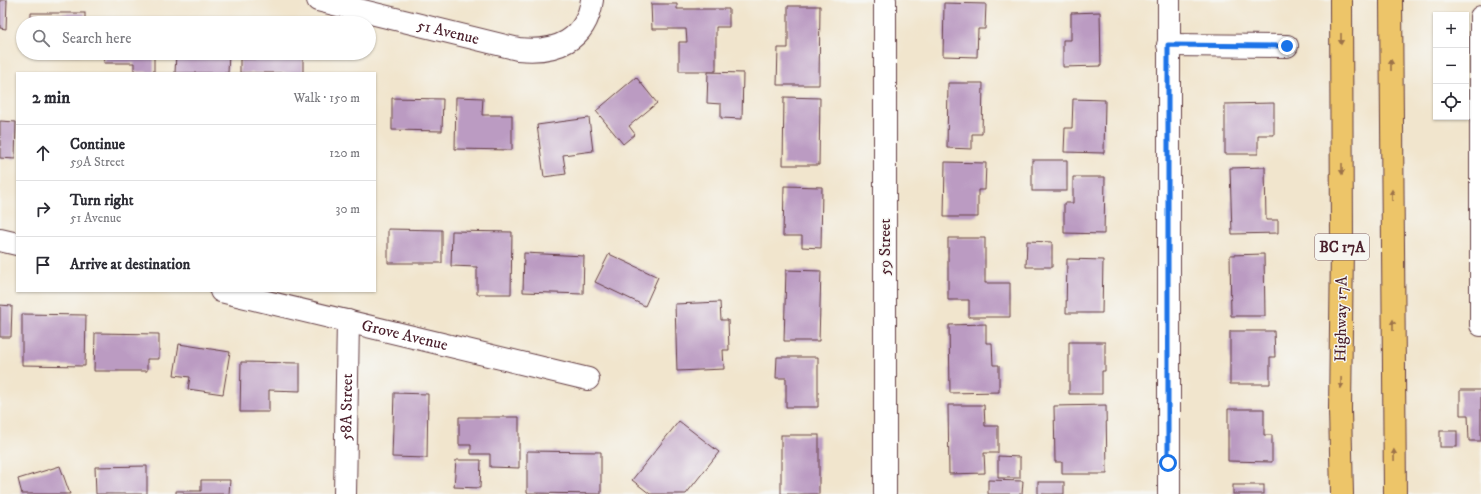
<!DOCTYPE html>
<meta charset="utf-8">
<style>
:root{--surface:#fff;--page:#f2f2f3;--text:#2b2b33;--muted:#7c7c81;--line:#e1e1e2}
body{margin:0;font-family:"IM FELL DW Pica",serif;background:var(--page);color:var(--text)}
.controls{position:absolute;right:12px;top:12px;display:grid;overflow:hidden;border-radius:0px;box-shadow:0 1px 3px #0004}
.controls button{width:36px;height:36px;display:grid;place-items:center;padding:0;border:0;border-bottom:1px solid var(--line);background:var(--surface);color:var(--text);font:20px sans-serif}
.stop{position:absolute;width:12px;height:12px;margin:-9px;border:3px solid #1a73e8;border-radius:50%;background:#fff}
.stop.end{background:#1a73e8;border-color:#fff;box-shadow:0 1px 4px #0008}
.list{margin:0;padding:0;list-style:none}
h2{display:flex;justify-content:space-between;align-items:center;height:52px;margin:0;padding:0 16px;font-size:17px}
h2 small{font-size:13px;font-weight:400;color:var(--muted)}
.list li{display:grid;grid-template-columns:26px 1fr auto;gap:12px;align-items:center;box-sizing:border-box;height:56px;padding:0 16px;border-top:1px solid var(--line)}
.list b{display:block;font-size:15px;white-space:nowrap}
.list p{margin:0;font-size:13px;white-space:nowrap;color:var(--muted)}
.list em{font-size:13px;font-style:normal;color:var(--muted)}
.icon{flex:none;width:22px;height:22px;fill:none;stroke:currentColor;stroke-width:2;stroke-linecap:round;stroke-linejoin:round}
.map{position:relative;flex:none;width:1481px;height:494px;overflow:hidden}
.search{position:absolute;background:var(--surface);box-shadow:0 1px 3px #0004;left:16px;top:16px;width:360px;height:44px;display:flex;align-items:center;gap:10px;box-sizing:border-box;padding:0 14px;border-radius:22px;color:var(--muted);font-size:15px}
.panel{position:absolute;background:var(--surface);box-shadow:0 1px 3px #0004;left:16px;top:72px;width:360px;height:220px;border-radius:0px}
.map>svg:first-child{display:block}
.building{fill:#bb9bc2}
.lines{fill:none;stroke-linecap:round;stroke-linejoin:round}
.minor-casing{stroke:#633d43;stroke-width:24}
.major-casing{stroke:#633d43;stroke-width:24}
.minor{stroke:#fff;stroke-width:22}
.major{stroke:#edc569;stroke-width:22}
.oneway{fill:#9c724a}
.route{stroke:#1a73e8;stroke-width:5}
.labels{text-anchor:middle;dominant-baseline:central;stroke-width:3;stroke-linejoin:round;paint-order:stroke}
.shield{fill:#f6f6f2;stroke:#7e6067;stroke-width:1}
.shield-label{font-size:15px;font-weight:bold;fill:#4a1f2b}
.street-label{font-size:16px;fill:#4a1f2b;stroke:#f6f6f2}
</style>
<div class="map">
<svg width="1481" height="494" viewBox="0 0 1481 494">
<rect width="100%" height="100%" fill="#f6f6f2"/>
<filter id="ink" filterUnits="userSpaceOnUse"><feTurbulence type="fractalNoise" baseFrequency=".025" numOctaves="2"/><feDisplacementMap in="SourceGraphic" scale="8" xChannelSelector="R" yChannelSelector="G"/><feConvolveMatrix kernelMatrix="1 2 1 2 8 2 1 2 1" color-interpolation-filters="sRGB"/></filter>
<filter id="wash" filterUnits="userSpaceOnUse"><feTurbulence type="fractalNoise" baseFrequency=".012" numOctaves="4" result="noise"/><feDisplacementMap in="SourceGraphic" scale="16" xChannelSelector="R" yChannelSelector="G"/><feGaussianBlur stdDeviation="0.9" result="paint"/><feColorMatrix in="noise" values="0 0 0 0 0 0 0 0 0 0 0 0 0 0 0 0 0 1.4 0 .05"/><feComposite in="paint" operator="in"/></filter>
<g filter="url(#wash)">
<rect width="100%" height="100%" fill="#f1e5cd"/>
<g id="blocks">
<g class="building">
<path d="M0,0h7l-1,29 -6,-1z"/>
<path d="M944,3l42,1 -1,25h-7l-1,28 -34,-1z"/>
<path d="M651,4h26v5h52v18h-13v44h-37v-29h8l-1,-13h-34z"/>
<path d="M788,6h32l-1,79h-42l1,-37h10z"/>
<path d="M1100,12l1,54 -38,1v-27h8v-27z"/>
<rect x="31" y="13" width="54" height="10"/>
<rect x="54" y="53" width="31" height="2"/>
<path d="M105,53h49v19h-20v-9h-30z"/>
<path d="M176,53h53l-1,20h-53z"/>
<path d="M303,58v15h-63v-14z"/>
<path d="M708,72l35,1 -1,46 -21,-1v-14l-14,-1z"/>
<path d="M636,77l21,26 -28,23 6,8 -12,10 -27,-33z"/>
<path d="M948,83h35l-1,51h-10v15l-25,-1z"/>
<path d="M456,97l27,1 -1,17h30v35l-57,-1z"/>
<path d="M784,97l36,1 -1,67h-36z"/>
<path d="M392,98l51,1 -1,32 -50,-1z"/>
<path d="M1073,99l32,1 -1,53 -40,-1 1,-24h7z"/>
<path d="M1274,103v32h-16v19h-33v-50z"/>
<path d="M589,118l4,33 -30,4 3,19 -22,3 -7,-52z"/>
<path d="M0,121l16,1 -1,37 -15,-1z"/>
<rect x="1032" y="160" width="35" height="31"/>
<path d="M945,162l41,1 -1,27h-7v27h-34z"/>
<path d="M1265,167l1,53h12v13l-46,1 -2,-66z"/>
<path d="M1073,177h32l-1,57 -40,-1v-30h9z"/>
<path d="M784,186l38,1 -1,61 -19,-1v-11h-19z"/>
<path d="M388,229l54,1v33h-54z"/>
<path d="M452,231l60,1 -1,62h-34v-27l-26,-1z"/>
<path d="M948,238h37v45h25v34h-41v-17h-21z"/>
<path d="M1027,241l25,1v25h-26z"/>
<path d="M524,253l60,3 -1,38 -60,-2z"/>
<path d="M609,254l49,23 -13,29 -50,-24z"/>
<path d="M1264,254l1,62h-34l-1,-61z"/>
<path d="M1067,259l36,1 -1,53h-36z"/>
<path d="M786,270l35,1 -2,70h-35z"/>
<path d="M720,302l1,18h7l1,30h-6l1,19 -47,2 -2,-67z"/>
<path d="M0,305l12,1 -1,31h-11z"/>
<path d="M22,314l64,1 -1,51 -63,-1z"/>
<path d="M986,324v19h6l1,22h6v27l-49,1 -1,-68z"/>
<path d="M1230,331h44l1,26h-5v27h-40z"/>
<path d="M95,333l64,1v25h-12v12h-53z"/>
<path d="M1069,342h36v29h-3v23h-33z"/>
<path d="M179,344l51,8 -7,42 -35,-5 2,-12 -16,-2z"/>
<path d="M777,357h41v50h-32v-29h-10z"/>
<path d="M241,362l59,1v28l-31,-1v22h-29z"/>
<path d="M1460,390h21v51h-12l-1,-26h-8z"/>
<path d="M394,393l34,1 -1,64 -35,-1z"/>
<path d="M948,405h36l1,21h13v27h-14l1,20 -36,1z"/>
<path d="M1106,405l1,69h-45v-12h-7l-1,-56z"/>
<path d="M1228,409h36v26h8v27l-44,-1z"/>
<path d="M459,417h60v51l-29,-1v-13h-19v-9h-12z"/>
<path d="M679,421l40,31 -33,42h-36l-18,-14z"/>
<rect x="1440" y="431" width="17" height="16"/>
<rect x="781" y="435" width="38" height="59"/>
<path d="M527,451l74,1v42l-74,-1z"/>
<path d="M998,456l22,1v21h-22z"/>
<path d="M456,460h25l-1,28 -26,-1z"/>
<path d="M60,466l10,28h-48l-4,-15z"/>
<path d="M147,466v28h-51l-1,-27z"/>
<path d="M201,480h29l-1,14h-53v-3h25z"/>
<path d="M988,480l35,1 -1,13h-34z"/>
<rect x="1038" y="482" width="26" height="12"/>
<rect x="1233" y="485" width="31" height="9"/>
</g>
</g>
</g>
<g filter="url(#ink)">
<use href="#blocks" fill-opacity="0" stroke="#633d43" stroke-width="1"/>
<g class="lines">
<defs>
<g id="minor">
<path id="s1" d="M318,0l200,49c38,4 68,-8 74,-49"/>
<path d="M885,0v494"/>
<path d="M1481,17v308"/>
<path d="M1168,45l119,1"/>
<path d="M0,240l17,4"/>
<path id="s2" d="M221,291l367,88"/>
<path id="s3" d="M345,494l3,-173"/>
<path d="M1169,494v-494"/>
</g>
<g id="major">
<path d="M1341,0l1,247 -2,163 2,84"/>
<path d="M1391,0l4,494"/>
</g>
</defs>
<use href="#minor" class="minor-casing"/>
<use href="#major" class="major-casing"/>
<use href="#minor" class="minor"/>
<use href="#major" class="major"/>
</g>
<defs><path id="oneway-solid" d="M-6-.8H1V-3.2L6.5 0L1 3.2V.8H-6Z"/></defs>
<g class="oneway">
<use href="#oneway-solid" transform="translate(1341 39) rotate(90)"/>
<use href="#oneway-solid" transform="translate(1391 65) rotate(-90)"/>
<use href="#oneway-solid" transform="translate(1342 169) rotate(90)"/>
<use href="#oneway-solid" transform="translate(1392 195) rotate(-90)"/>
<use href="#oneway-solid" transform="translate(1393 325) rotate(-90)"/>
<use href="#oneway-solid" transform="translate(1341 383) rotate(91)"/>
<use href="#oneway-solid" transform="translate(1394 455) rotate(-91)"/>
</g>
</g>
<g class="lines" filter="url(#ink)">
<path class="route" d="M1168,463v-418l119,1"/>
</g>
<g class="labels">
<rect class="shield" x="1315" y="234" width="54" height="26" rx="3"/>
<g class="shield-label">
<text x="1342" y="247">BC 17A</text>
</g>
<g class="street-label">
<text stroke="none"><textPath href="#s1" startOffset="134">51 Avenue</textPath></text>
<text transform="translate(885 247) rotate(-90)">59 Street</text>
<text transform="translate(1341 319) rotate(-89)">Highway 17A</text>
<text stroke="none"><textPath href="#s2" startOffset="189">Grove Avenue</textPath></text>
<text stroke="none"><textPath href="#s3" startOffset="87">58A Street</textPath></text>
</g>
</g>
</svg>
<div class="controls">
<button>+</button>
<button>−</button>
<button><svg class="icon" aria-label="locate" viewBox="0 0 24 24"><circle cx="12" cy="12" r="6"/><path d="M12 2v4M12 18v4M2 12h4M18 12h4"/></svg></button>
</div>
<div class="stop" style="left:1168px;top:463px"></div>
<div class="stop end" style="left:1287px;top:46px"></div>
<div class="search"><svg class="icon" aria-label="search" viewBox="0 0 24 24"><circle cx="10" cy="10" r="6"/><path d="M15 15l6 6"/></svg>Search here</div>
<section class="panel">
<h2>2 min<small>Walk · 150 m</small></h2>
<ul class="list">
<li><svg class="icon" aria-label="ahead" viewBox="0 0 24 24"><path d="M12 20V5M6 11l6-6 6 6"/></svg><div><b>Continue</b><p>59A Street</p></div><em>120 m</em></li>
<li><svg class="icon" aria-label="right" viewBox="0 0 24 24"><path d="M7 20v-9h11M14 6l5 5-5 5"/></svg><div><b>Turn right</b><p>51 Avenue</p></div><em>30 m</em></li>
<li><svg class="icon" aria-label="arrive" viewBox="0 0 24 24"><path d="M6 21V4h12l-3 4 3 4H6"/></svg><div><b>Arrive at destination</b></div></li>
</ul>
</section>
</div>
